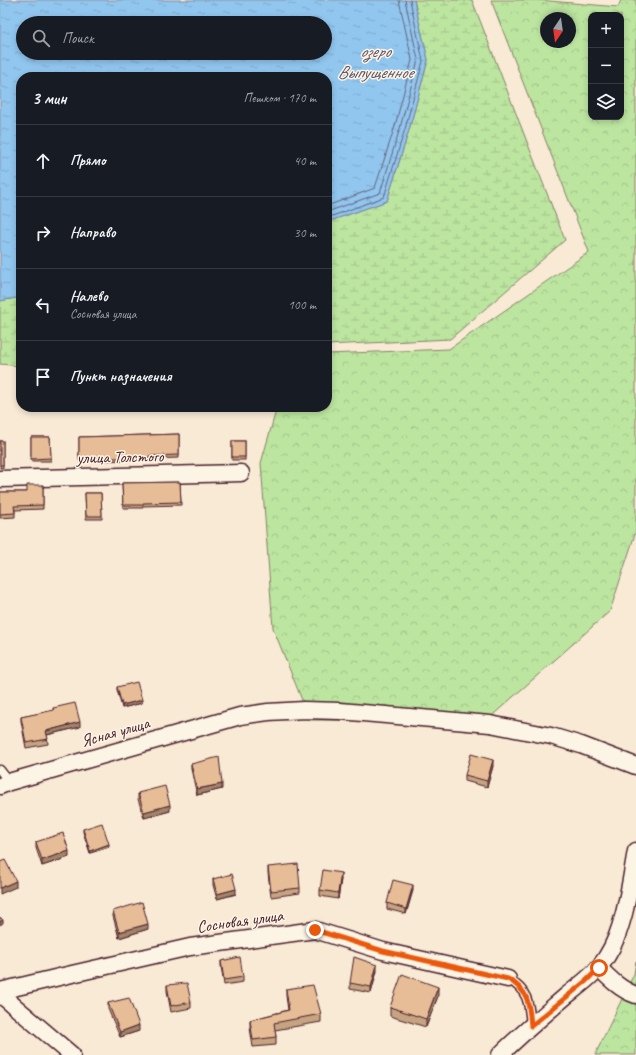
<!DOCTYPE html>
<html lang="ru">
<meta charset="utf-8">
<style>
:root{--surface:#171b24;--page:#242831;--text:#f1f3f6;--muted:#9ea1a6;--line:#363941}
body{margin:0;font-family:Caveat,sans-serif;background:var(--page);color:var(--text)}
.controls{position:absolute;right:12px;top:12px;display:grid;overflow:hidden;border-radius:8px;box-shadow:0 2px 6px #0003}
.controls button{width:36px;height:36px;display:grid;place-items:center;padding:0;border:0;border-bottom:1px solid var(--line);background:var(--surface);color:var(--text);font:20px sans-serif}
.compass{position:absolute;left:540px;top:12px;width:36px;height:36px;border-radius:50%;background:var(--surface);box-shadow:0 2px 6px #0003;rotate:193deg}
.stop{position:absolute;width:12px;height:12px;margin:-9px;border:3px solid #ea580c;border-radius:50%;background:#fff}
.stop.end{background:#ea580c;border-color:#fff;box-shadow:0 1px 4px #0008}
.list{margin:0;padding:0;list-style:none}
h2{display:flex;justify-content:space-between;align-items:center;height:52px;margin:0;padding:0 16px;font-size:17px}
h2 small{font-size:13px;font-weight:400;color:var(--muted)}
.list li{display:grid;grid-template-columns:26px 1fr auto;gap:12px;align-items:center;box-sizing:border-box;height:72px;padding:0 16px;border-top:1px solid var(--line)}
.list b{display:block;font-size:15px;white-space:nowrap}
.list p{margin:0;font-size:13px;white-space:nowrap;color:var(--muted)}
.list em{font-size:13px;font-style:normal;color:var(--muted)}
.icon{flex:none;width:22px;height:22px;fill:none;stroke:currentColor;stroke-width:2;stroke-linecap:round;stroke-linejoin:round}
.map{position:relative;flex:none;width:636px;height:1055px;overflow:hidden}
.search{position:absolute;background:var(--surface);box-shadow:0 2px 6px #0003;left:16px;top:16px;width:316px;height:44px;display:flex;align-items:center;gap:10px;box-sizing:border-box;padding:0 14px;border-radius:22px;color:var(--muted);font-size:15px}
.panel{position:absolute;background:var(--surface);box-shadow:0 2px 6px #0003;left:16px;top:72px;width:316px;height:340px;border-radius:16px}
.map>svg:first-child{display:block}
.forest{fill:url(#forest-crowns);stroke:#838266;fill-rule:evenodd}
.wetland{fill:url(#wetland-marsh);stroke:#838266}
.water{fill:url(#water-ripples);stroke:#7583a1;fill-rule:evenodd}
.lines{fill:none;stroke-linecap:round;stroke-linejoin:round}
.shore{stroke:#666279;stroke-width:1}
.service-casing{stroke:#4a1f2b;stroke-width:11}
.minor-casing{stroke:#4a1f2b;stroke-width:19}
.service{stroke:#fcf5e5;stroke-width:8}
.minor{stroke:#fcf5e5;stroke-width:16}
.wall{fill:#c6a381;stroke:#4a1f2b}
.shaded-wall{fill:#a18469;stroke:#4a1f2b}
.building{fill:#e6bd96;stroke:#4a1f2b}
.route{stroke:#ea580c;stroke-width:5}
.labels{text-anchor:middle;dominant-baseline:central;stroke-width:3;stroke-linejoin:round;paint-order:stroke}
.street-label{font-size:17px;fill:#4a1f2b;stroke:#fcf5e5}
.water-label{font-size:18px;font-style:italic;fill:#5f5166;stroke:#fcf5e5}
</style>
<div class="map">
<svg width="636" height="1055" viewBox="0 0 636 1055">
<defs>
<pattern id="forest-crowns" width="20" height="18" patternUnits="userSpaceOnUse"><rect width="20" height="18" fill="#bce5a0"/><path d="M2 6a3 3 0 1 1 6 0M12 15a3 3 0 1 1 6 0" fill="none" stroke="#a3c48a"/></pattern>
<pattern id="wetland-marsh" width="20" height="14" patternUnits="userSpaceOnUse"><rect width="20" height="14" fill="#bce5a0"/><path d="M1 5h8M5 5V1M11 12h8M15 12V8" fill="none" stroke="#a3c48a"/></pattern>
<pattern id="water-ripples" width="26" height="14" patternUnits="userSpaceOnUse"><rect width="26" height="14" fill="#91c6ef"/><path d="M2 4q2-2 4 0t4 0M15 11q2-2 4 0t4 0" fill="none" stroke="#7faacd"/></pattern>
</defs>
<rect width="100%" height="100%" fill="#f8ead5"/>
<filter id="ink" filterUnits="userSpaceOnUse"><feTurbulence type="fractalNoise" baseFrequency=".025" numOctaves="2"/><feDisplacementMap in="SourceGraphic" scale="8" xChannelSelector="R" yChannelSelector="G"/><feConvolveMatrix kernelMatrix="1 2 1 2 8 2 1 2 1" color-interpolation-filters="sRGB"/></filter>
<g filter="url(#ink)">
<g class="forest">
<path d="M491,0h47l80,7 3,-7h15v531l-26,80 -124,110 -176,-1 -37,-92 -12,-165 16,-56h50v-53l122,-5 140,-97zM591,15h30v102h-30zM546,18h24v24h-24z"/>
<path d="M636,961v94h-41l39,-81z"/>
</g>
<g class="wetland">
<path d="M414,0h58l93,240 -115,99 -123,6v-123l60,-21 22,-71 19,-70z"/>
<path d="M21,297v69l-21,-2v-63z"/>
</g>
<path class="water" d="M0,0h414l14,60 -19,70 -22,71 -60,21v-145h-306v220l-21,4zM23,23h302v30h-302z"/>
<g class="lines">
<g class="shore">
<path d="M327,206l48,-18 20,-62 17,-66 -13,-60"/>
<path d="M327,212l53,-19 20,-65 18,-68 -13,-60"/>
<path d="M327,218l57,-21 21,-68 18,-68 -13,-61"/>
</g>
<defs>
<g id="service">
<path d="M0,770l9,12"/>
<path d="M508,979c21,12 21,24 23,47"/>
</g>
<g id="minor">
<path d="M0,479l241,-6"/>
<path d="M0,786l9,-4 231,-66 28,-4 36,-2 36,1 150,13 61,12 30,9 55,21"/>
<path d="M599,968c11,11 22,22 37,27"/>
<path d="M0,991l72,-17 118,-27 125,-17 68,21 125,28"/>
<path d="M0,994l72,61"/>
<path d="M500,1055c21,-21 44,-40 66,-59 15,-12 31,-23 41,-40 18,-28 23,-73 29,-105"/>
</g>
</defs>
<use href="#service" class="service-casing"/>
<use href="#minor" class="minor-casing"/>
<use href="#service" class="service"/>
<use href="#minor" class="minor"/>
</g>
<g class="wall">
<path d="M179,434v24l-30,1v1l-70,1v-24z"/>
<path d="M31,437h19l1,24h-20z"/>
<rect x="0" y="441" width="3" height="27"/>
<rect x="232" y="441" width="13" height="19"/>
<path d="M180,482l1,23 -38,1v2h-20l-1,-25z"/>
<path d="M43,485v24l-28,1v7l-15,1v-26h27z"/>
<path d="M85,493h16l1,26h-16z"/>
<path d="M117,687l25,16 -20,5 -5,-18z"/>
<path d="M53,708l27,19 -33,8 1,9 -22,4 -5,-27v-4l32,-6z"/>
<path d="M191,764l31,25 -25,6 -6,-26z"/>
<path d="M493,766l-6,21 -22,-6v-6z"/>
<path d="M138,793l32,18 -26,7 -6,-19z"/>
<path d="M83,829l26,18 -19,6 -7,-21z"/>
<path d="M36,842l33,15 -27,9 -6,-18z"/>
<path d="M268,867l32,21v5l-29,4 -3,-24z"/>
<path d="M213,879l23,15 -19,5 -4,-14z"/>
<path d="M341,879l-3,20 -18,-3v-6z"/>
<path d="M413,890l-7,24 -19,-5v-6z"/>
<path d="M113,911l35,18 -29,9 -6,-22z"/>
<path d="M221,961l22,16v5l-19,3 -3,-19z"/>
<path d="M377,971l-6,22 -21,-4v-6z"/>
<path d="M167,985l24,17v6l-20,4 -4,-21z"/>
<path d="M286,989l35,25v8l-46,8 1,7v8l-23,2 -3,-19v-8l38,-10 -2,-14z"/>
<path d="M438,996l-12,31 -36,-11v-9z"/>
<path d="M108,1003l31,28 -19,6 -12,-28z"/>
</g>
<g class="shaded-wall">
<path d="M142,700v3l-20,5v-3z"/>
<path d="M80,722v5l-34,8v-4z"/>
<path d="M493,760v6l-6,21v-6z"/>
<path d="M222,784v5l-25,6v-6z"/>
<path d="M170,805v6l-26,7v-6z"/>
<path d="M109,844v3l-19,6v-2z"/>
<path d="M69,851v6l-27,9v-6z"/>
<path d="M341,873v6l-3,20v-6z"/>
<path d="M16,881v6l-16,7v-6z"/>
<path d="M413,885v5l-7,24v-5z"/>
<path d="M236,889v5l-19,5v-5z"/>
<path d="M3,920v3l-3,2v-3z"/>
<path d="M148,924v5l-29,9v-6z"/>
<path d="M377,965v6l-6,22v-6z"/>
<path d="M438,987v9l-12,31v-8z"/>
<path d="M139,1025v6l-19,6v-5z"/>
</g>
<g class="building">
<path d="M179,434v21l-30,1v2h-70v-21z"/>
<path d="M31,437h19l1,21 -20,1z"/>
<rect x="0" y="441" width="3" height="24"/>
<rect x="232" y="441" width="13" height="16"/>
<path d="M180,482l1,20 -38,1v2h-20l-1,-22z"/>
<path d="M27,485h16v20l-29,1 1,7 -15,1v-22h27z"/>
<path d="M85,493h16l1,23h-16z"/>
<path d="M137,682l5,18 -20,5 -5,-18z"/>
<path d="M75,703l5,19 -34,9 2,8 -22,4 -5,-26 33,-7 -1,-2z"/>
<path d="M471,754l22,6 -6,21 -22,-6z"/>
<path d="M219,757l3,27 -25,5 -6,-25z"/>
<path d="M165,786l5,19 -26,7 -6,-19z"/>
<path d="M102,823l7,21 -19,7 -7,-22z"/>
<path d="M63,833l6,18 -27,9 -6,-18z"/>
<path d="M5,860l11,21 -16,7v-26z"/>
<path d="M298,864l2,24 -29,3 -3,-24z"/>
<path d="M323,870l18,3 -3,20 -18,-3z"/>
<path d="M232,874l4,15 -19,5 -4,-15z"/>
<path d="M393,880l20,5 -7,24 -19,-6z"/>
<path d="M142,902l6,22 -29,8 -6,-21z"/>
<path d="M0,917l3,3 -3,2z"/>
<path d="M240,957l3,20 -19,3 -3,-19z"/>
<path d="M354,957l23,8 -6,22 -21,-4z"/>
<path d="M402,974l36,13 -12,32 -36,-12z"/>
<path d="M187,983l4,19 -20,4 -4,-21z"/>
<path d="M313,985l8,29 -47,9 2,14 -23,3 -3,-20 39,-10 -3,-21z"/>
<path d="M129,998l10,27 -19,7 -12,-29z"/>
</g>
</g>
<g class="lines" filter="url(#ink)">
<path class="route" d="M315,930l68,21 125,28c21,12 21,24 23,47l55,-45 13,-13"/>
</g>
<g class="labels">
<g class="street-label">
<text transform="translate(120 457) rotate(-1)">улица Толстого</text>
<text transform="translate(115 732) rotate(-16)">Ясная улица</text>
<text transform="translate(240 921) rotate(-8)">Сосновая улица</text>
</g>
<g class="water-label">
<text x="375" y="51">озеро<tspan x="375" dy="21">Выпущенное</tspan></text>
</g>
</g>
</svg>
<div class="controls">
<button>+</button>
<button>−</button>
<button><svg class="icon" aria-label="layers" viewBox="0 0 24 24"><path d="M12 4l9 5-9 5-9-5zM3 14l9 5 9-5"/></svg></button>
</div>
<svg class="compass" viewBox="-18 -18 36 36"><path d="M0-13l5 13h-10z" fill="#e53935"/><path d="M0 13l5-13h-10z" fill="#9ea1a6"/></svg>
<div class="stop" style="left:599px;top:968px"></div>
<div class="stop end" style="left:315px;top:930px"></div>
<div class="search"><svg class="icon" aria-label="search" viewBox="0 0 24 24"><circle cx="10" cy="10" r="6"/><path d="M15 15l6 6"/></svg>Поиск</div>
<section class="panel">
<h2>3 мин<small>Пешком · 170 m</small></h2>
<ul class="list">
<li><svg class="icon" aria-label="ahead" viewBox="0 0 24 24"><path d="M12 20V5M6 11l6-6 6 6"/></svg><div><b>Прямо</b></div><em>40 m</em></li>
<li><svg class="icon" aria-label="right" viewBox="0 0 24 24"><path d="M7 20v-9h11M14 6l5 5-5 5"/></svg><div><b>Направо</b></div><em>30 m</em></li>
<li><svg class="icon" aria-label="left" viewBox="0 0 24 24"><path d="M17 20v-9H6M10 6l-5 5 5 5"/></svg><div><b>Налево</b><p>Сосновая улица</p></div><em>100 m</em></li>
<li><svg class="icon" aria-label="arrive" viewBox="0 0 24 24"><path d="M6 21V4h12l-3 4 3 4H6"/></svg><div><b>Пункт назначения</b></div></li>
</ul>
</section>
</div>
